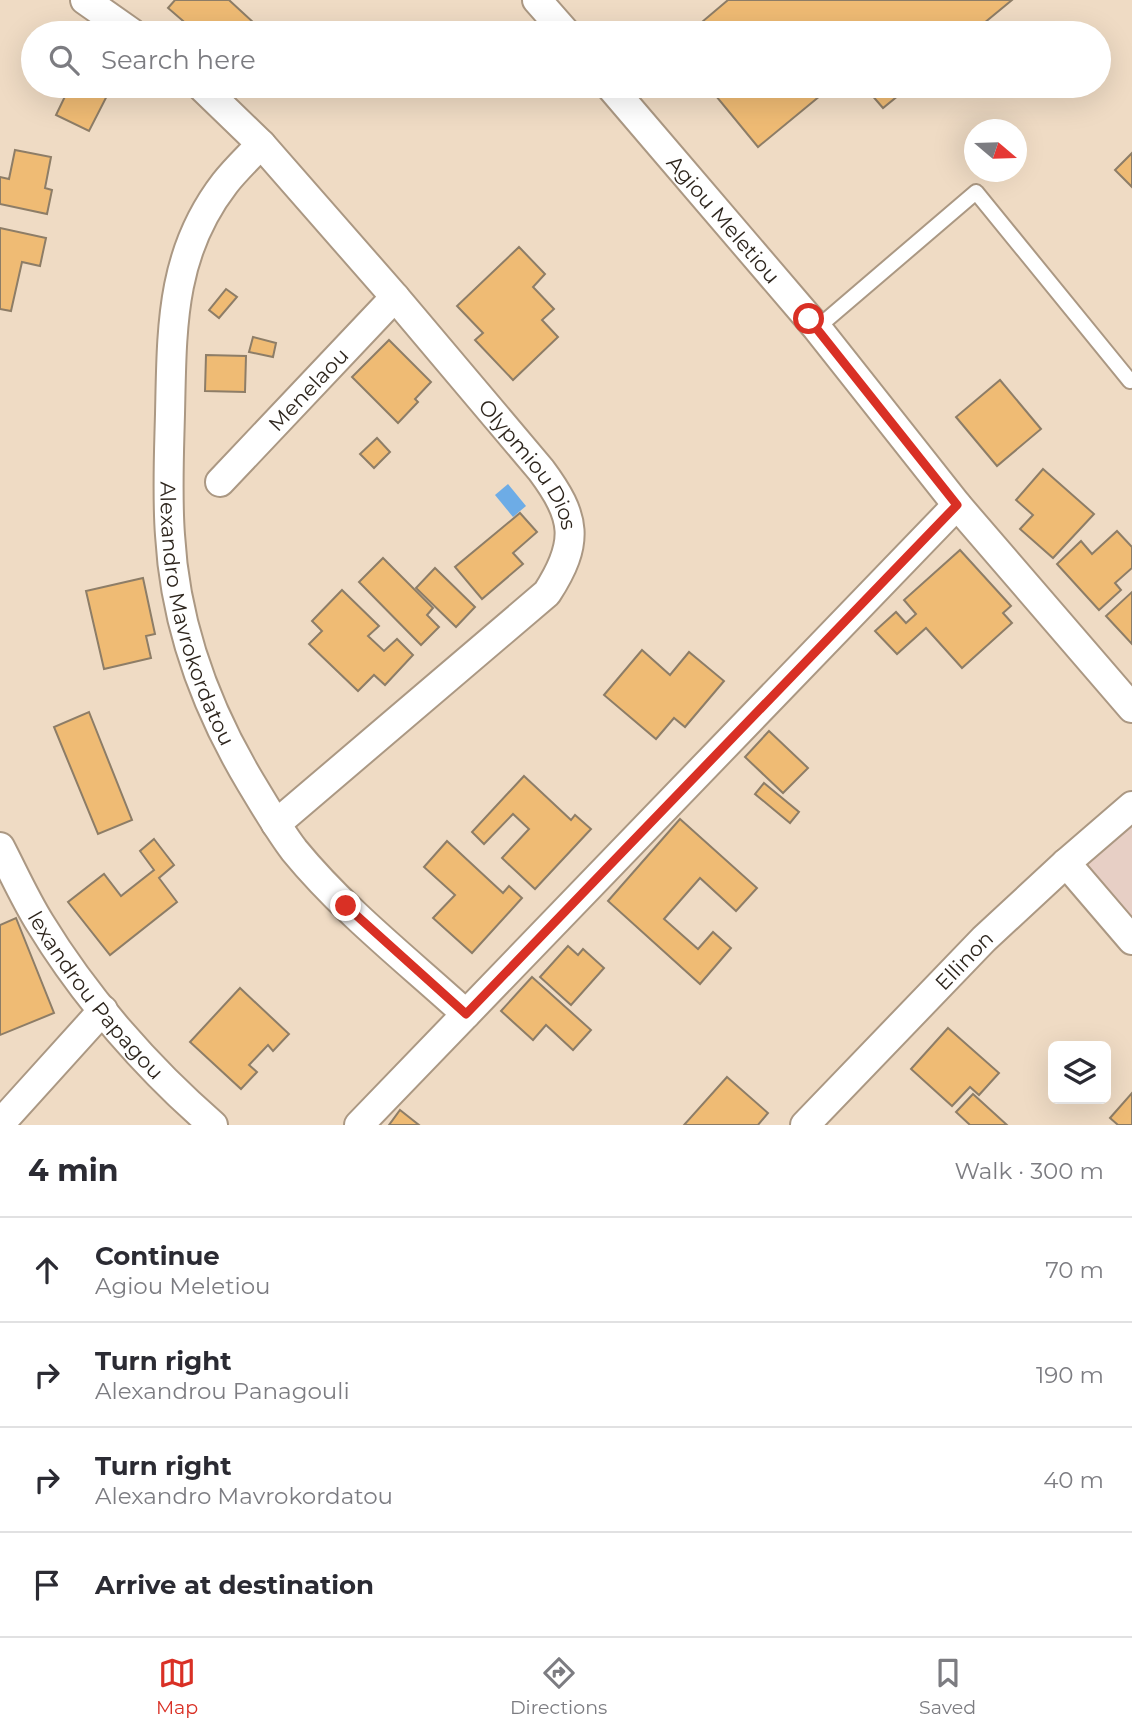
<!DOCTYPE html>
<meta charset="utf-8">
<style>
:root{--surface:#fff;--page:#f7f7f7;--text:#2b2b33;--muted:#7c7c81;--line:#e1e1e2;--accent:#d93025}
body{margin:0;font-family:Montserrat,sans-serif;background:var(--page);color:var(--text)}
.controls{position:absolute;right:21px;bottom:21px;display:grid;overflow:hidden;border-radius:10px;box-shadow:0 7px 28px #0002}
.controls button{width:63px;height:63px;display:grid;place-items:center;padding:0;border:0;border-bottom:2px solid var(--line);background:var(--surface);color:var(--text);font:35px sans-serif}
.compass{position:absolute;left:964px;top:119px;width:63px;height:63px;border-radius:50%;background:var(--surface);box-shadow:0 7px 28px #0002;rotate:109deg}
.stop{position:absolute;width:21px;height:21px;margin:-16px;border:5px solid #d93025;border-radius:50%;background:#fff}
.stop.end{background:#d93025;border-color:#fff;box-shadow:0 2px 7px #0008}
.list{margin:0;padding:0;list-style:none}
h2{display:flex;justify-content:space-between;align-items:center;height:91px;margin:0;padding:0 28px;font-size:30px}
h2 small{font-size:23px;font-weight:400;color:var(--muted)}
.list li{display:grid;grid-template-columns:46px 1fr auto;gap:21px;align-items:center;box-sizing:border-box;height:105px;padding:0 28px;border-top:2px solid var(--line)}
.list b{display:block;font-size:26px;white-space:nowrap}
.list p{margin:0;font-size:23px;white-space:nowrap;color:var(--muted)}
.list em{font-size:23px;font-style:normal;color:var(--muted)}
.icon{flex:none;width:38px;height:38px;fill:none;stroke:currentColor;stroke-width:2;stroke-linecap:round;stroke-linejoin:round}
.map{position:relative;flex:none;width:1132px;height:1125px;overflow:hidden}
.search{position:absolute;background:var(--surface);box-shadow:0 7px 28px #0002;left:21px;right:21px;top:21px;height:77px;display:flex;align-items:center;gap:18px;box-sizing:border-box;padding:0 24px;border-radius:38px;color:var(--muted);font-size:26px}
.sheet{height:511px;background:var(--surface)}
nav{display:flex;justify-content:space-around;align-items:center;box-sizing:border-box;height:98px;border-top:2px solid var(--line);background:var(--surface);font-size:19px;color:var(--muted)}
nav a{display:grid;justify-items:center;gap:4px}
nav .on{color:var(--accent)}
.map>svg:first-child{display:block}
.education{fill:#e7cfc5}
.water{fill:#6dace6}
.building{fill:#efbb74;stroke:#8d7d67;stroke-width:2}
.lines{fill:none;stroke-linecap:round;stroke-linejoin:round}
.lane-casing{stroke:#ab9883;stroke-width:18}
.street-casing{stroke:#ab9883;stroke-width:32}
.lane{stroke:#fff;stroke-width:14}
.street{stroke:#fff;stroke-width:28}
.route{stroke:#d93025;stroke-width:9}
.labels{text-anchor:middle;dominant-baseline:central;stroke-width:7;stroke-linejoin:round;paint-order:stroke}
.street-label{font-size:21px;fill:#2e261e;stroke:#fce8d1}
</style>
<div class="map">
<svg width="1132" height="1125" viewBox="0 0 1132 1125">
<rect width="100%" height="100%" fill="#efdbc4"/>
<path class="education" d="M1132,824v96l-48,-56z"/>
<path class="water" d="M508,484l18,22 -13,11 -18,-22z"/>
<g class="building">
<path d="M175,0h54l25,23 -9,10h-48l-29,-25z"/>
<path d="M728,0h284l-40,33h-271l-5,-6z"/>
<path d="M70,86h42l-23,45 -33,-16z"/>
<path d="M716,86h116l-74,61 -47,-57z"/>
<path d="M864,86h46l-27,22z"/>
<path d="M15,150l36,7 -6,31 7,2 -5,24 -47,-10v-27l9,2z"/>
<path d="M1132,153v34l-17,-17z"/>
<path d="M0,228l46,10 -6,28 -18,-4 -11,49 -11,-2z"/>
<path d="M519,247l26,27 -12,13 21,22 -12,11 16,17 -45,43 -38,-40 8,-7 -26,-27z"/>
<path d="M226,289l11,8 -18,21 -10,-8z"/>
<path d="M253,337l23,6 -3,14 -24,-5z"/>
<path d="M389,340l42,42 -16,17 3,3 -20,21 -46,-46z"/>
<path d="M206,355l40,1 -1,36 -40,-1z"/>
<path d="M1000,380l41,49 -44,37 -41,-49z"/>
<path d="M377,438l13,14 -16,16 -14,-14z"/>
<path d="M1043,469l51,45 -41,44 -33,-29 13,-14 -17,-15z"/>
<path d="M520,513l17,19 -24,21 10,11 -41,35 -27,-32z"/>
<path d="M1117,531l15,16v21l-17,15 6,7 -22,20 -42,-46 24,-23 11,13z"/>
<path d="M960,550l51,56 -8,7 9,10 -50,45 -36,-40 -29,26 -22,-23 21,-19 10,11 10,-9 -12,-14z"/>
<path d="M383,558l50,50 -6,7 12,12 -18,18 -62,-63z"/>
<path d="M435,568l40,39 -19,20 -40,-39z"/>
<path d="M143,578l12,56 -9,2 5,22 -47,11 -18,-78z"/>
<path d="M342,590l37,36 -11,10 16,15 13,-12 16,16 -28,30 -11,-10 -16,16 -49,-47 13,-13 -10,-10z"/>
<path d="M1132,592v52l-26,-28z"/>
<path d="M642,650l28,25 19,-23 35,29 -39,46 -11,-9 -18,21 -52,-44z"/>
<path d="M89,712l43,108 -34,14 -44,-107z"/>
<path d="M769,731l39,37 -25,25 -38,-36z"/>
<path d="M524,776l47,44 4,-5 16,14 -56,60 -33,-31 27,-29 -16,-15 -29,30 -12,-12z"/>
<path d="M764,783l35,29 -9,11 -35,-29z"/>
<path d="M680,819l77,69 -21,23 -36,-33 -36,41 34,30 15,-17 18,16 -31,36 -92,-83z"/>
<path d="M154,839l20,26 -15,13 18,24 -67,53 -42,-53 36,-28 17,22 33,-26 -14,-19z"/>
<path d="M447,841l56,52 6,-7 13,12 -50,55 -39,-35 22,-23 -31,-28z"/>
<path d="M16,918l38,95 -54,22v-110z"/>
<path d="M568,946l10,9 5,-6 21,19 -33,37 -31,-28z"/>
<path d="M532,977l59,53 -18,20 -27,-25 -13,15 -32,-29z"/>
<path d="M240,988l49,46 -16,17 -5,-6 -19,20 8,7 -16,17 -51,-47z"/>
<path d="M948,1028l51,45 -20,22 -9,-8 -18,19 -41,-37z"/>
<path d="M727,1077l41,36 -10,12h-74z"/>
<path d="M1132,1093v32h-14l-8,-7z"/>
<path d="M973,1094l34,31h-37l-14,-13z"/>
<path d="M400,1110l19,15h-30z"/>
</g>
<g class="lines">
<defs>
<path id="lane" d="M817,328l159,-136 154,189"/>
<g id="street">
<path d="M85,0l47,33"/>
<path d="M537,0l29,33"/>
<path id="s1" d="M201,86l60,58 134,153 146,173c35,47 39,72 6,123l-271,231"/>
<path id="s2" d="M610,86l207,242 140,177 175,203"/>
<path id="s3" d="M261,144c-12,13 -25,25 -36,39 -55,71 -53,146 -55,231 -1,40 -3,81 0,121 5,89 36,173 81,248 14,23 27,46 43,67 50,61 114,111 172,164"/>
<path id="s4" d="M220,482l175,-185"/>
<path id="s5" d="M0,847c13,25 25,52 40,76 45,74 108,146 173,202"/>
<path d="M1066,863l66,77"/>
<path d="M0,1124l103,-114"/>
<path d="M359,1125l598,-620"/>
<path id="s6" d="M805,1125l179,-186 82,-76 66,-57"/>
</g>
</defs>
<use href="#lane" class="lane-casing"/>
<use href="#street" class="street-casing"/>
<use href="#lane" class="lane"/>
<use href="#street" class="street"/>
</g>
<g class="lines">
<path class="route" d="M346,906l120,108 491,-509 -148,-186"/>
</g>
<g class="labels">
<g class="street-label">
<text stroke="none"><textPath href="#s2" startOffset="175">Agiou Meletiou</textPath></text>
<text stroke="none"><textPath href="#s4" startOffset="128">Menelaou</textPath></text>
<text stroke="none"><textPath href="#s1" startOffset="502">Olypmiou Dios</textPath></text>
<text stroke="none"><textPath href="#s3" startOffset="499">Alexandro Mavrokordatou</textPath></text>
<text stroke="none"><textPath href="#s6" startOffset="229">Ellinon</textPath></text>
<text stroke="none"><textPath href="#s5" startOffset="177">lexandrou Papagou</textPath></text>
</g>
</g>
</svg>
<div class="controls">
<button><svg class="icon" aria-label="layers" viewBox="0 0 24 24"><path d="M12 4l9 5-9 5-9-5zM3 14l9 5 9-5"/></svg></button>
</div>
<svg class="compass" viewBox="-18 -18 36 36"><path d="M0-13l5 13h-10z" fill="#e53935"/><path d="M0 13l5-13h-10z" fill="#7c7c81"/></svg>
<div class="stop" style="left:809px;top:319px"></div>
<div class="stop end" style="left:346px;top:906px"></div>
<div class="search"><svg class="icon" aria-label="search" viewBox="0 0 24 24"><circle cx="10" cy="10" r="6"/><path d="M15 15l6 6"/></svg>Search here</div>
</div>
<section class="sheet">
<h2>4 min<small>Walk · 300 m</small></h2>
<ul class="list">
<li><svg class="icon" aria-label="ahead" viewBox="0 0 24 24"><path d="M12 20V5M6 11l6-6 6 6"/></svg><div><b>Continue</b><p>Agiou Meletiou</p></div><em>70 m</em></li>
<li><svg class="icon" aria-label="right" viewBox="0 0 24 24"><path d="M7 20v-9h11M14 6l5 5-5 5"/></svg><div><b>Turn right</b><p>Alexandrou Panagouli</p></div><em>190 m</em></li>
<li><svg class="icon" aria-label="right" viewBox="0 0 24 24"><path d="M7 20v-9h11M14 6l5 5-5 5"/></svg><div><b>Turn right</b><p>Alexandro Mavrokordatou</p></div><em>40 m</em></li>
<li><svg class="icon" aria-label="arrive" viewBox="0 0 24 24"><path d="M6 21V4h12l-3 4 3 4H6"/></svg><div><b>Arrive at destination</b></div></li>
</ul>
</section>
<nav>
<a class="on"><svg class="icon" aria-label="map" viewBox="0 0 24 24"><path d="M3 6l6-2 6 2 6-2v14l-6 2-6-2-6 2zM9 4v14M15 6v14"/></svg>Map</a>
<a><svg class="icon" aria-label="directions" viewBox="0 0 24 24"><path d="M12 3l9 9-9 9-9-9zM9 14v-3h6M13 9l2 2-2 2"/></svg>Directions</a>
<a><svg class="icon" aria-label="saved" viewBox="0 0 24 24"><path d="M7 4h10v16l-5-4-5 4z"/></svg>Saved</a>
</nav>
